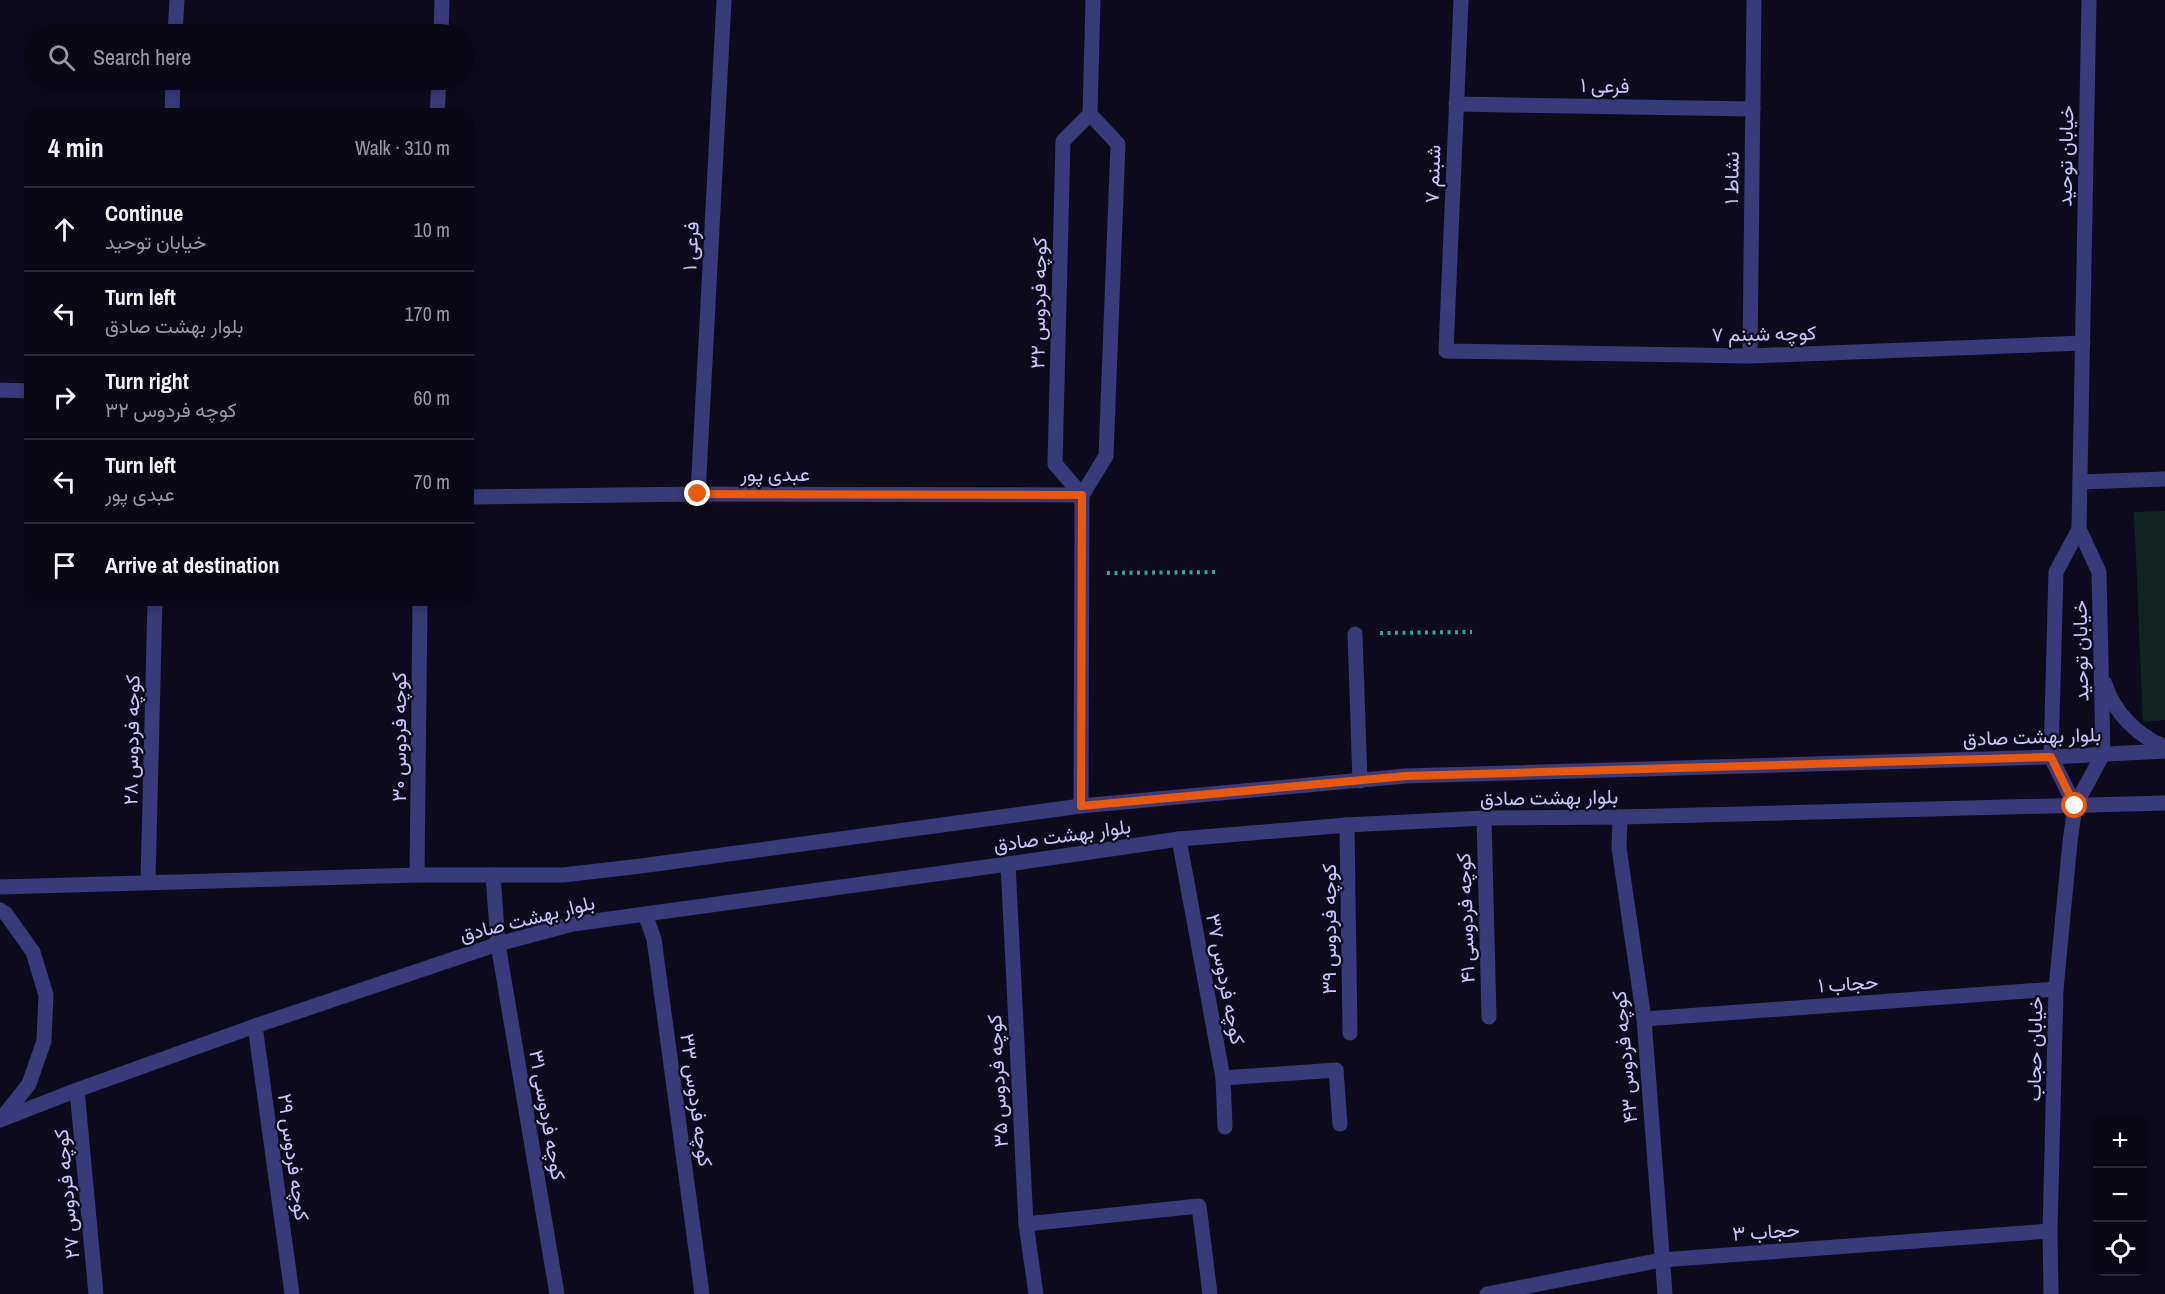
<!DOCTYPE html>
<meta charset="utf-8">
<style>
:root{--surface:#0a0814;--page:#181622;--text:#f1f3f6;--muted:#999aa0;--line:#2a2934}
body{margin:0;font-family:"Archivo Narrow",Vazirmatn,sans-serif;background:var(--page);color:var(--text)}
.controls{position:absolute;right:18px;bottom:18px;display:grid;overflow:hidden;border-radius:12px;box-shadow:0 3px 9px #0003}
.controls button{width:54px;height:54px;display:grid;place-items:center;padding:0;border:0;border-bottom:2px solid var(--line);background:var(--surface);color:var(--text);font:30px sans-serif}
.stop{position:absolute;width:18px;height:18px;margin:-14px;border:4px solid #ea580c;border-radius:50%;background:#fff}
.stop.end{background:#ea580c;border-color:#fff;box-shadow:0 2px 6px #0008}
.list{margin:0;padding:0;list-style:none}
h2{display:flex;justify-content:space-between;align-items:center;height:78px;margin:0;padding:0 24px;font-size:26px}
h2 small{font-size:20px;font-weight:400;color:var(--muted)}
.list li{display:grid;grid-template-columns:39px 1fr auto;gap:18px;align-items:center;box-sizing:border-box;height:84px;padding:0 24px;border-top:2px solid var(--line)}
.list b{display:block;font-size:22px;white-space:nowrap}
.list p{margin:0;font-size:20px;white-space:nowrap;color:var(--muted)}
.list em{font-size:20px;font-style:normal;color:var(--muted)}
.icon{flex:none;width:33px;height:33px;fill:none;stroke:currentColor;stroke-width:2;stroke-linecap:round;stroke-linejoin:round}
.map{position:relative;flex:none;width:2165px;height:1294px;overflow:hidden}
.search{position:absolute;background:var(--surface);box-shadow:0 3px 9px #0003;left:24px;top:24px;width:450px;height:66px;display:flex;align-items:center;gap:15px;box-sizing:border-box;padding:0 21px;border-radius:33px;color:var(--muted);font-size:22px}
.panel{position:absolute;background:var(--surface);box-shadow:0 3px 9px #0003;left:24px;top:108px;width:450px;height:498px;border-radius:18px}
.map>svg:first-child{display:block}
.green{fill:#0f2522}
.lines{fill:none;stroke-linecap:round;stroke-linejoin:round}
.path{stroke:#30a998;stroke-width:4;stroke-dasharray:3 4.5;stroke-linecap:butt}
.minor{stroke:#383a79;stroke-width:15}
.route{stroke:#ea580c;stroke-width:8}
.labels{text-anchor:middle;dominant-baseline:central;stroke-width:4.5;stroke-linejoin:round;paint-order:stroke}
.street-label{font-size:20px;fill:#c9c7fd;stroke:#0d0b1b}
</style>
<div class="map">
<svg width="2165" height="1294" viewBox="0 0 2165 1294">
<rect width="100%" height="100%" fill="#0d0b1b"/>
<path class="green" d="M2165,511v209l-22,2 -9,-210z"/>
<g class="lines">
<g class="path">
<path d="M1107,573l112,-1"/>
<path d="M1380,633l92,-1"/>
</g>
<g class="minor">
<path d="M1461,0l-15,351 304,5 333,-13"/>
<path d="M175,34l2,-34"/>
<path d="M441,34l1,-34"/>
<path d="M1456,104l297,5"/>
<path d="M172,114l1,-34"/>
<path d="M437,114l2,-34"/>
<path d="M1750,356l4,-356"/>
<path d="M0,390l30,1"/>
<path d="M2080,482l85,-3"/>
<path d="M698,494l26,-494"/>
<path d="M1082,495l-27,-31 8,-323 27,-27"/>
<path d="M468,497l230,-3 384,1"/>
<path d="M1355,634l5,147"/>
<path d="M2105,684c9,29 33,52 60,63"/>
<path d="M1081,806l1,-311 24,-39 12,-312 -28,-30 3,-114"/>
<path d="M2075,806l-24,-49 5,-185 23,-43 10,-529"/>
<path d="M1620,817l-1,31 25,171 21,275"/>
<path d="M1484,818l5,199"/>
<path d="M1347,825l3,208"/>
<path d="M1179,839l44,239 2,49"/>
<path d="M1008,864l18,360 10,70"/>
<path d="M417,875l3,-275"/>
<path d="M493,875l5,69 59,350"/>
<path d="M148,881l7,-281"/>
<path d="M0,887l417,-12h146l78,-9 440,-60 324,-30 646,-19 114,-6"/>
<path d="M0,910l6,4 27,38 13,43 -2,46 -15,43 -27,34"/>
<path d="M645,914l9,25 48,355"/>
<path d="M1644,1019l412,-30"/>
<path d="M255,1026l37,268"/>
<path d="M1223,1078l113,-8 4,54"/>
<path d="M77,1090l19,204"/>
<path d="M0,1120l77,-30 178,-64 243,-82 75,-20 435,-60 171,-25 168,-14 137,-7 136,-1 545,-14"/>
<path d="M1026,1224l173,-18 11,88"/>
<path d="M1487,1294l174,-34 389,-29"/>
<path d="M2051,1294l-1,-63 6,-242 14,-147 5,-36 28,-52 -4,-182 -20,-43"/>
</g>
</g>
<g class="lines">
<path class="route" d="M698,494l384,1 -1,311 325,-30 645,-19 24,49"/>
</g>
<g class="labels">
<g class="street-label">
<text transform="translate(1605 85) rotate(1)">فرعی ۱</text>
<text transform="translate(2065 156) rotate(-89)">خیابان توحید</text>
<text transform="translate(1432 174) rotate(-88)">شبنم ۷</text>
<text transform="translate(1731 178) rotate(-89)">نشاط ۱</text>
<text transform="translate(690 246) rotate(-87)">فرعی ۱</text>
<text transform="translate(1038 303) rotate(-89)">کوچه فردوس ۳۲</text>
<text transform="translate(1764 333) rotate(-1)">کوچه شبنم ۷</text>
<text x="775" y="473">عبدی پور</text>
<text transform="translate(2080 651) rotate(-91)">خیابان توحید</text>
<text transform="translate(2032 736) rotate(-2)">بلوار بهشت صادق</text>
<text transform="translate(398 737) rotate(-90)">کوچه فردوس ۳۰</text>
<text transform="translate(131 740) rotate(-89)">کوچه فردوس ۲۸</text>
<text transform="translate(1549 797) rotate(-1)">بلوار بهشت صادق</text>
<text transform="translate(1062 835) rotate(-8)">بلوار بهشت صادق</text>
<text transform="translate(527 918) rotate(-14)">بلوار بهشت صادق</text>
<text transform="translate(1465 918) rotate(-92)">کوچه فردوسی ۴۱</text>
<text transform="translate(1328 929) rotate(-90)">کوچه فردوس ۳۹</text>
<text transform="translate(1226 979) rotate(79)">کوچه فردوس ۳۷</text>
<text transform="translate(1848 983) rotate(-4)">حجاب ۱</text>
<text transform="translate(2034 1049) rotate(-89)">خیابان حجاب</text>
<text transform="translate(1624 1057) rotate(-95)">کوچه فردوس ۴۳</text>
<text transform="translate(997 1081) rotate(-93)">کوچه فردوس ۳۵</text>
<text transform="translate(697 1100) rotate(82)">کوچه فردوس ۳۳</text>
<text transform="translate(548 1115) rotate(80)">کوچه فردوسی ۳۱</text>
<text transform="translate(294 1157) rotate(82)">کوچه فردوس ۲۹</text>
<text transform="translate(66 1194) rotate(-95)">کوچه فردوس ۲۷</text>
<text transform="translate(1766 1231) rotate(-4)">حجاب ۳</text>
</g>
</g>
</svg>
<div class="controls">
<button>+</button>
<button>−</button>
<button><svg class="icon" aria-label="locate" viewBox="0 0 24 24"><circle cx="12" cy="12" r="6"/><path d="M12 2v4M12 18v4M2 12h4M18 12h4"/></svg></button>
</div>
<div class="stop" style="left:2075px;top:806px"></div>
<div class="stop end" style="left:698px;top:494px"></div>
<div class="search"><svg class="icon" aria-label="search" viewBox="0 0 24 24"><circle cx="10" cy="10" r="6"/><path d="M15 15l6 6"/></svg>Search here</div>
<section class="panel">
<h2>4 min<small>Walk · 310 m</small></h2>
<ul class="list">
<li><svg class="icon" aria-label="ahead" viewBox="0 0 24 24"><path d="M12 20V5M6 11l6-6 6 6"/></svg><div><b>Continue</b><p>خیابان توحید</p></div><em>10 m</em></li>
<li><svg class="icon" aria-label="left" viewBox="0 0 24 24"><path d="M17 20v-9H6M10 6l-5 5 5 5"/></svg><div><b>Turn left</b><p>بلوار بهشت صادق</p></div><em>170 m</em></li>
<li><svg class="icon" aria-label="right" viewBox="0 0 24 24"><path d="M7 20v-9h11M14 6l5 5-5 5"/></svg><div><b>Turn right</b><p>کوچه فردوس ۳۲</p></div><em>60 m</em></li>
<li><svg class="icon" aria-label="left" viewBox="0 0 24 24"><path d="M17 20v-9H6M10 6l-5 5 5 5"/></svg><div><b>Turn left</b><p>عبدی پور</p></div><em>70 m</em></li>
<li><svg class="icon" aria-label="arrive" viewBox="0 0 24 24"><path d="M6 21V4h12l-3 4 3 4H6"/></svg><div><b>Arrive at destination</b></div></li>
</ul>
</section>
</div>
